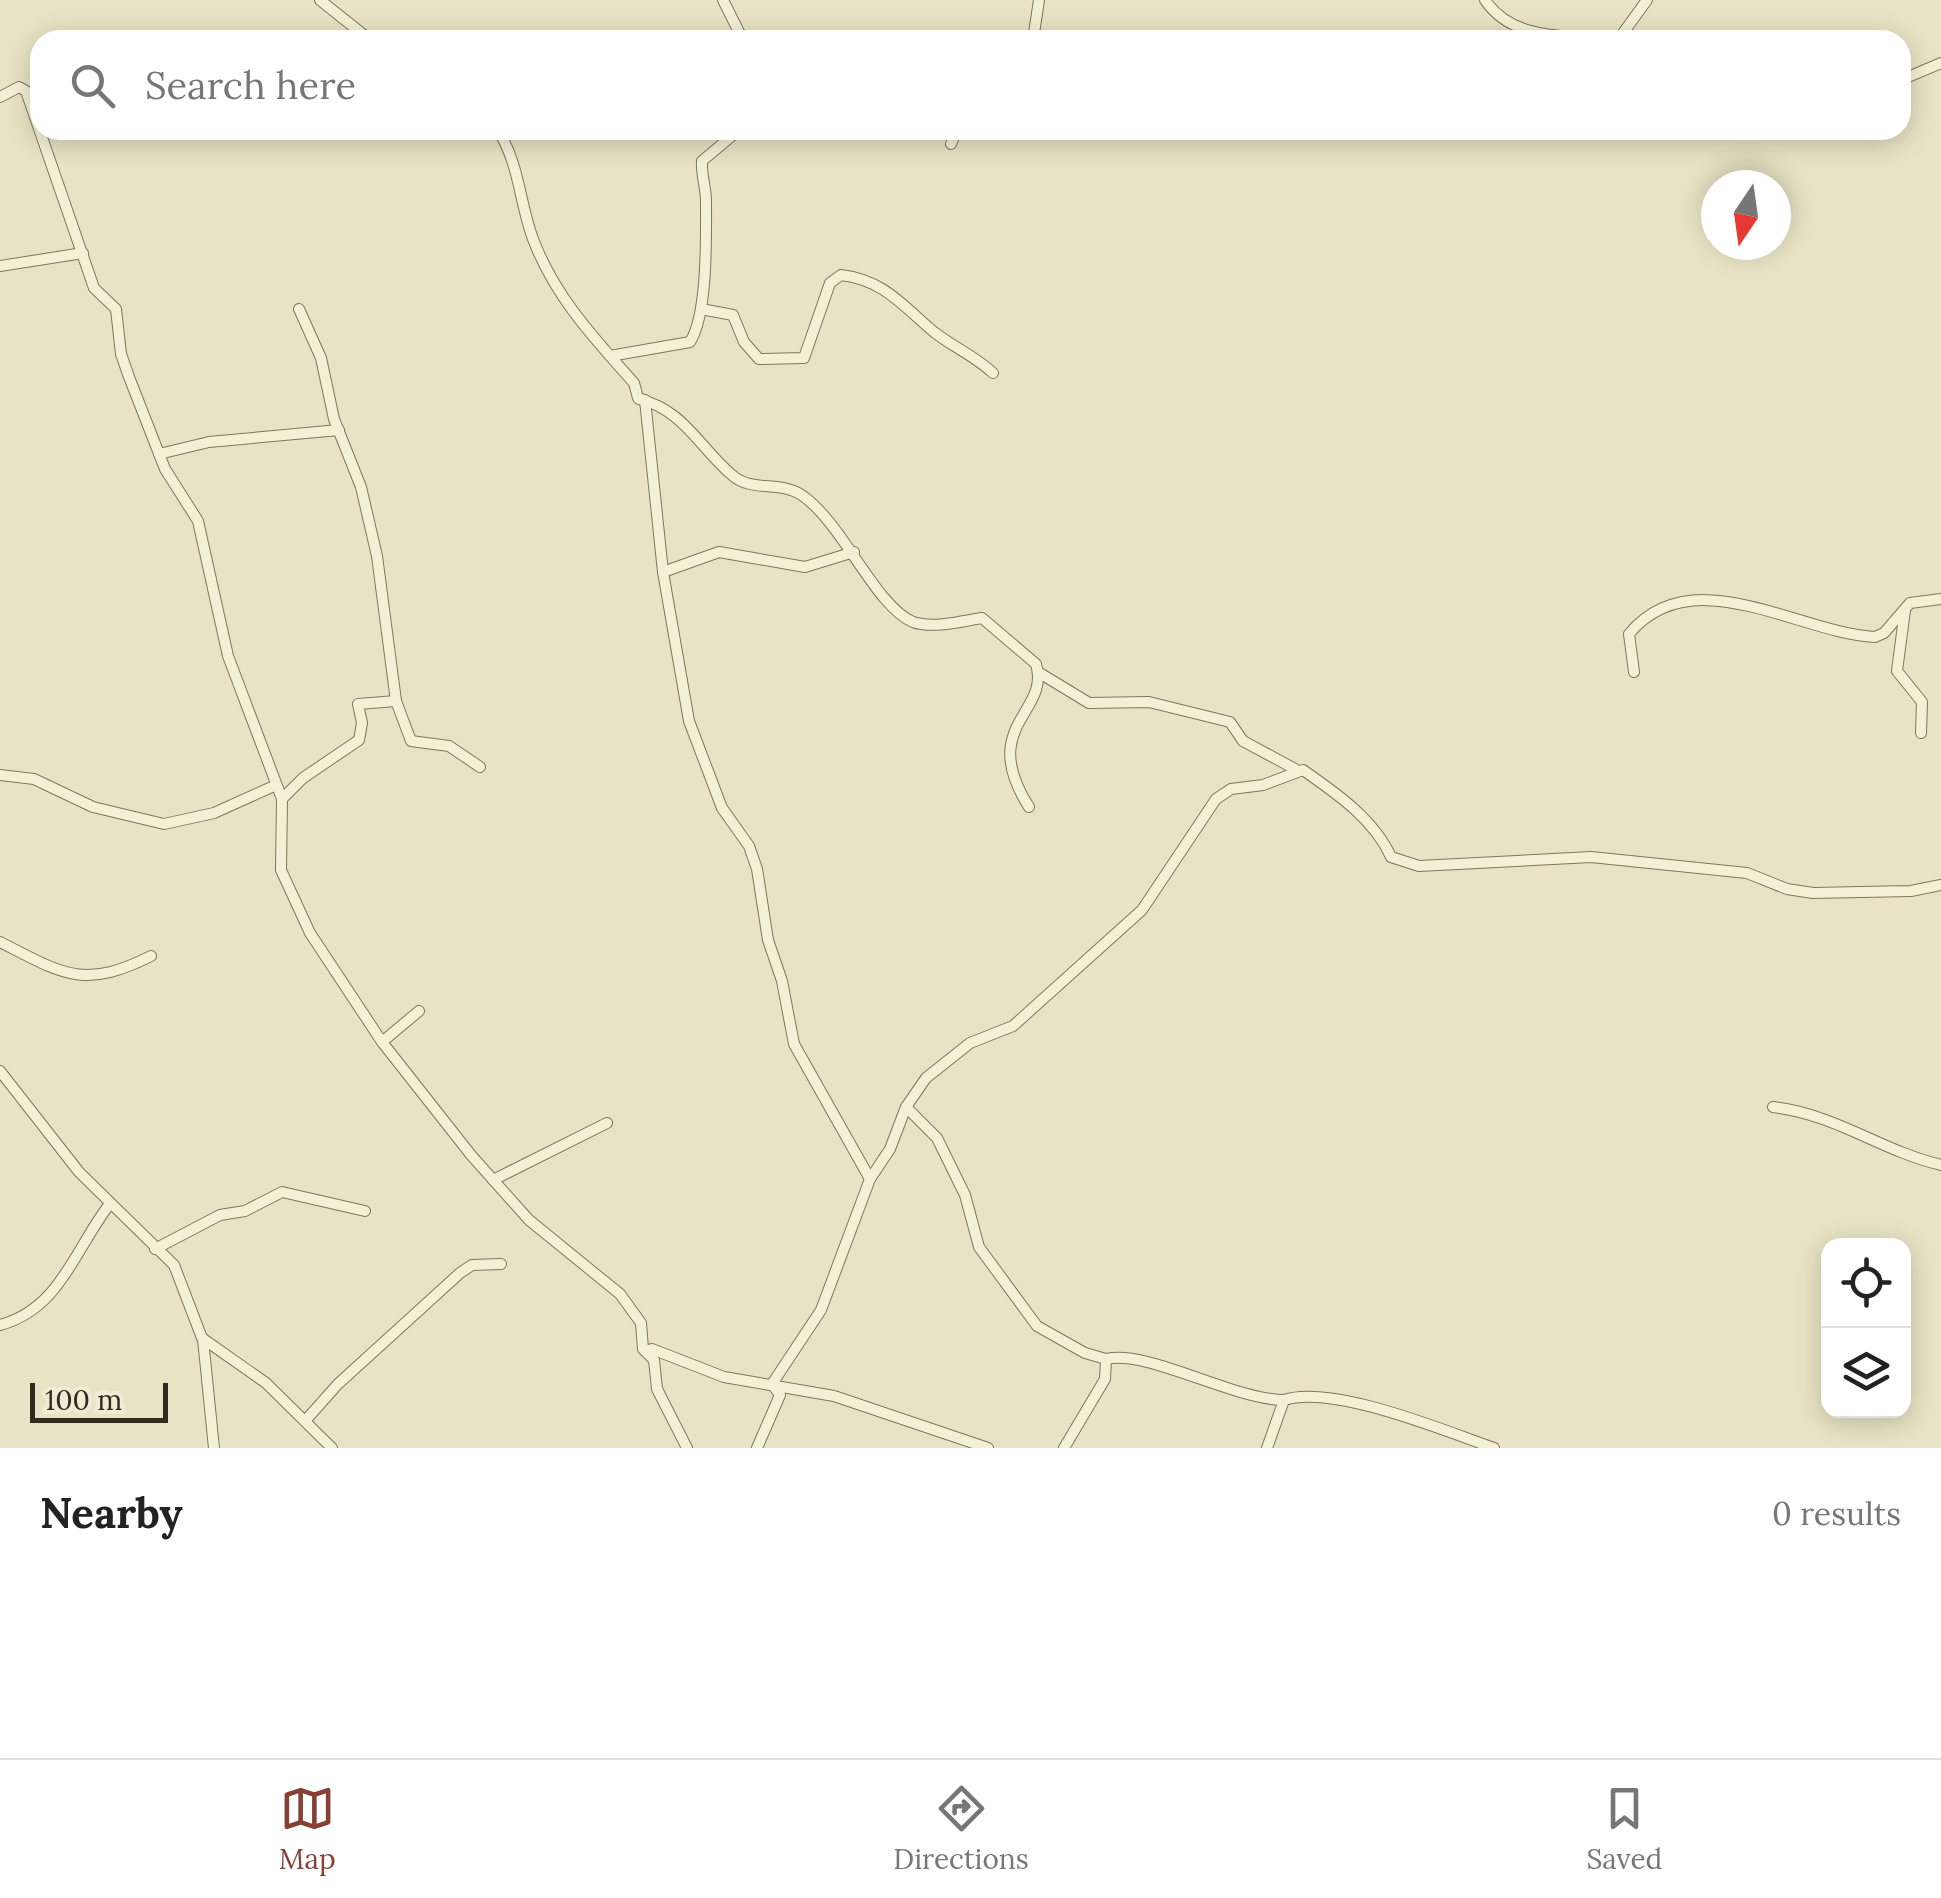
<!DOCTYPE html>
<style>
:root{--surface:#fff;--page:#f6f6f6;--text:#222;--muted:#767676;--line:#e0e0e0;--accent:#874134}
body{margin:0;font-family:Lora,serif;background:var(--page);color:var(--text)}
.controls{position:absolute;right:30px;bottom:30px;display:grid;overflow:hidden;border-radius:20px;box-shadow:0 5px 25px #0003}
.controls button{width:90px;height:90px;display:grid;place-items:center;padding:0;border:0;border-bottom:2px solid var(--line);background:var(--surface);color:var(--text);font:50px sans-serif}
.compass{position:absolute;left:1701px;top:170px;width:90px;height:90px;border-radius:50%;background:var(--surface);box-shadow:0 5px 25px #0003;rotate:193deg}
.scale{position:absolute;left:30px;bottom:25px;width:138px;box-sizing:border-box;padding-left:10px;border:5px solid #322b1f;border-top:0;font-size:28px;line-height:35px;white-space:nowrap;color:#322b1f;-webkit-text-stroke:8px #f0ecd3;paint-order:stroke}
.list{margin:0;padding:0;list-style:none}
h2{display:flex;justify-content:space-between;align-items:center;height:130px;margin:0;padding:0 40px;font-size:42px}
h2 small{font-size:32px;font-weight:400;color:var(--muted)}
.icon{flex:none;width:55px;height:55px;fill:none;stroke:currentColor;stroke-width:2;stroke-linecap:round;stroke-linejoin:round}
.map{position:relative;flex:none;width:1941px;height:1448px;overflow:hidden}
.search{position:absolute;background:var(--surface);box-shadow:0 5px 25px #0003;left:30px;right:30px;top:30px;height:110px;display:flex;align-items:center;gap:25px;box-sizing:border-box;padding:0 35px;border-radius:30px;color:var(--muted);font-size:38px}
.sheet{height:310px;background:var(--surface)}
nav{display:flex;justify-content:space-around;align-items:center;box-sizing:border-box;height:140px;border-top:2px solid var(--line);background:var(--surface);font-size:28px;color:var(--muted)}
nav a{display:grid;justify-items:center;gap:5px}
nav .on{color:var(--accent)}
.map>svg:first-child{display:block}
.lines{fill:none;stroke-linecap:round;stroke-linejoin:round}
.street-casing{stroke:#80755d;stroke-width:12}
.street{stroke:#f4f0d6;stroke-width:10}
</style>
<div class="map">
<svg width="1941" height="1448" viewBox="0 0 1941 1448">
<rect width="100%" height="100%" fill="#e8e3c4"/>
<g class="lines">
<defs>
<g id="street">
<path d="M320,0l50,40"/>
<path d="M723,0l20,40"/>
<path d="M1485,0c26,38 69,34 110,40"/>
<path d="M1033,40l6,-40"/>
<path d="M1618,40l29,-40"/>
<path d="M1901,80l40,-17"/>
<path d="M0,97l19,-10 7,4 68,197 22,21 5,45 8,23 36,92 33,52 30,135 54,143 -1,71 29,63 72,109 89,113 58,65 91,74 21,29 2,26 11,11 3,29 30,59"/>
<path d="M498,130c22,36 21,71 35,109 22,58 61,99 101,144l4,15 7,2 18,172 26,149 33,87 27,38 8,23 11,71 14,41 12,63 76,135"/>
<path d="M951,144l6,-14"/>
<path d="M0,266l83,-13"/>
<path d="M299,309l22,49 13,61 27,68 16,69 19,145 15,40 38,5 31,21"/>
<path d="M701,309l32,6 11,27 15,17 45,-1 26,-75 11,-8c43,5 62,31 93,57 19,15 41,24 59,41"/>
<path d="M610,356l80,-14c18,-28 16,-107 16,-141 0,-14 -5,-26 -4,-40l37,-31"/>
<path d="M639,399c45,11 60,48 93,76 20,18 49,5 71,21 40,28 73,111 110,126 19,7 50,-1 69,-4l54,46c15,49 -59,61 -7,143"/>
<path d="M159,454l50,-12 130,-12"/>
<path d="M663,572l56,-20 86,15 49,-15"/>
<path d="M1905,610l-8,61 25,31 -1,31"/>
<path d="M1038,672l51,31 60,-1 81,20 13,19 52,28"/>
<path d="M1634,672l-5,-38c63,-76 169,-1 246,3l9,-4 26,-30 31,-4"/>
<path d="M0,775l34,4 59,28 71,17 50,-11 60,-27"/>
<path d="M282,799l21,-21 56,-38 3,-17 -4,-19 38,-3"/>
<path d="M0,942c63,32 83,48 151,14"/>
<path d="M382,1042l37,-31"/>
<path d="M0,1071l79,101 95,93 28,73 64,45 66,65"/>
<path d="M906,1107l31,31 28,57 14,52 58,79 48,27 21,6"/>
<path d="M1773,1107c65,8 106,43 168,58"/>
<path d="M493,1180l114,-57"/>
<path d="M155,1249l65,-34 25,-4 37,-19 83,19"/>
<path d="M0,1325c60,-16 75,-76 109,-120"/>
<path d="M203,1339l11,109"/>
<path d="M645,1351l7,-2 72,28 110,19 154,52"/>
<path d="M1284,1400c49,-16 161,31 210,48"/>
<path d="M305,1421l33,-37 122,-111 12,-8 29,-1"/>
<path d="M757,1448l23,-53 -8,-11 49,-74 49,-131 20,-30 16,-42 20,-29 44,-35 43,-17 129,-116 74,-111 15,-10 32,-4 40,-15c33,23 71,49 88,87l28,9 172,-9 156,16 40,16 26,4 98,-2 30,-6"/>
<path d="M1064,1448l41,-69 1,-20c41,-10 128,41 178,41l-17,48"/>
</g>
</defs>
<use href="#street" class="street-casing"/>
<use href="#street" class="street"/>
</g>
</svg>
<div class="controls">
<button><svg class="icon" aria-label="locate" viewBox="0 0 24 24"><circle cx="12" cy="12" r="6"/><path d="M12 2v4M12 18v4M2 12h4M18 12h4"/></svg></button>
<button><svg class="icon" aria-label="layers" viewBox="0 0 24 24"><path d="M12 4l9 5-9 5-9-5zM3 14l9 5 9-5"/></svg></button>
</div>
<svg class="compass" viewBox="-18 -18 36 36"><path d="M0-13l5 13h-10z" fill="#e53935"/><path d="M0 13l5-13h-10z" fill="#767676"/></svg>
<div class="scale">100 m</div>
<div class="search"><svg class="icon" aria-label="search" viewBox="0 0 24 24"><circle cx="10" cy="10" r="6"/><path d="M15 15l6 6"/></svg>Search here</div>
</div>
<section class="sheet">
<h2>Nearby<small>0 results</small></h2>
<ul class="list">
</ul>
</section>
<nav>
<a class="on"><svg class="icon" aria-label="map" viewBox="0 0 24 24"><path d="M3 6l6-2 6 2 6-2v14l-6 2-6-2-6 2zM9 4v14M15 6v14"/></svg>Map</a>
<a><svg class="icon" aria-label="directions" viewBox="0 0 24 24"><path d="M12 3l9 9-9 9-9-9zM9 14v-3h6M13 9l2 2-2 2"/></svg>Directions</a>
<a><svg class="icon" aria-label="saved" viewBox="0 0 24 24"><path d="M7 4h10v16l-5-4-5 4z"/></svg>Saved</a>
</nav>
